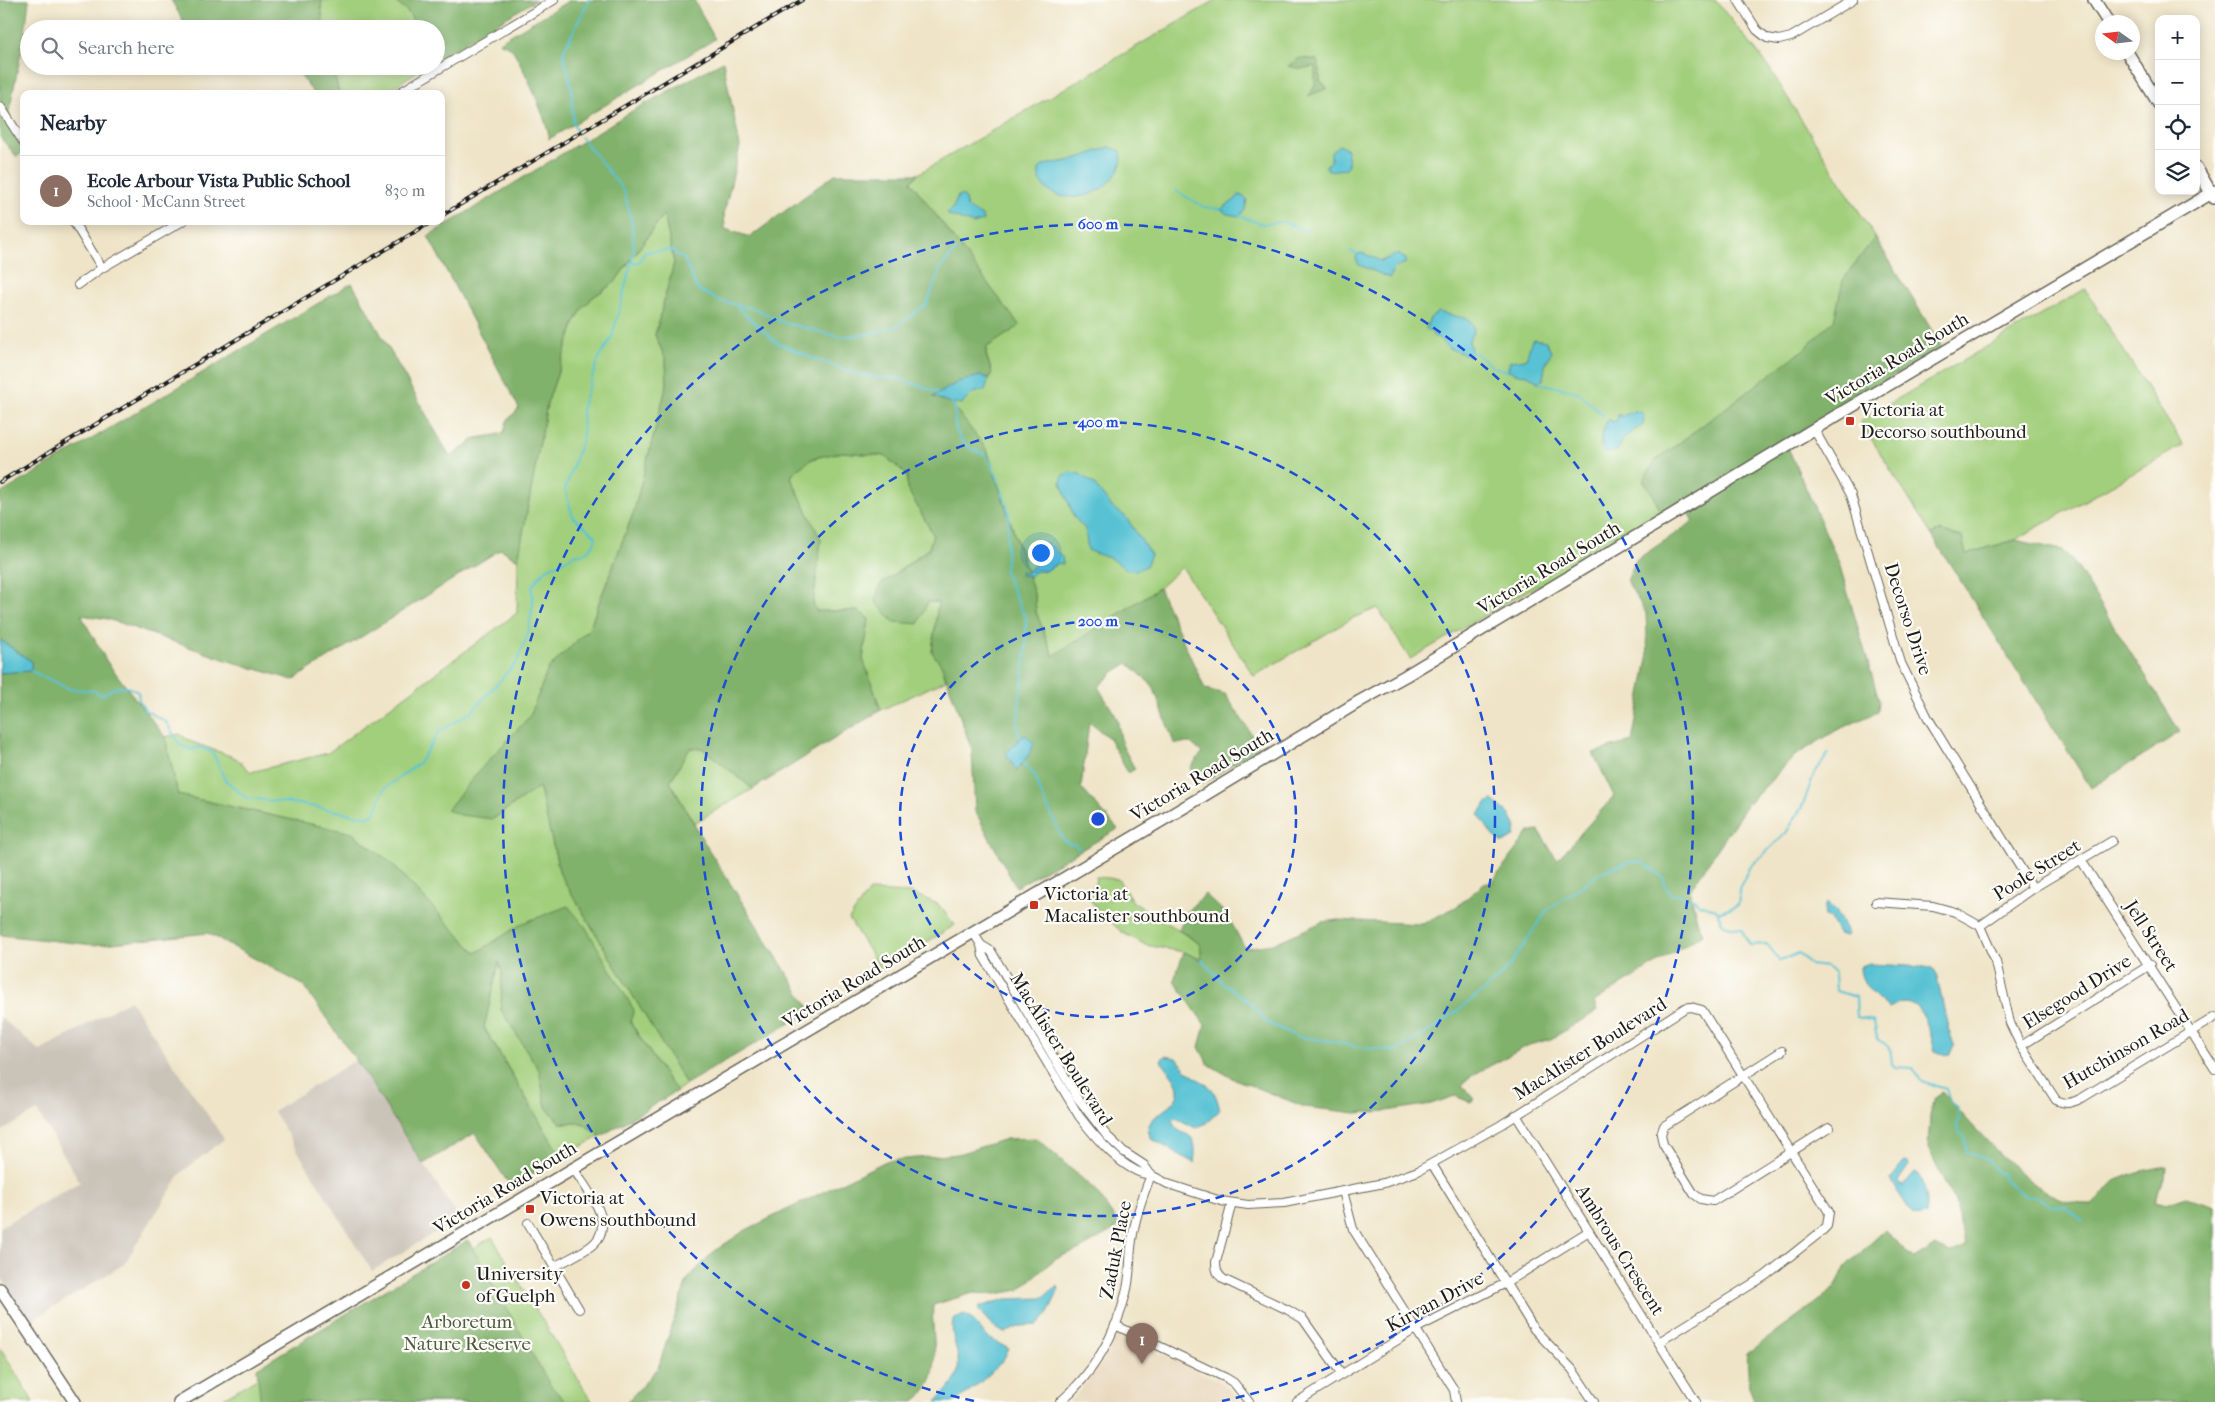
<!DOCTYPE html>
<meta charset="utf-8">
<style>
:root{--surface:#fff;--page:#f6f6f7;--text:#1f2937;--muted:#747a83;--line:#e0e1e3;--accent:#1a73e8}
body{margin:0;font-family:"IM FELL French Canon",serif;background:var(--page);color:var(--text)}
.controls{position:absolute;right:15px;top:15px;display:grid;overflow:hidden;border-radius:10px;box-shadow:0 2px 12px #0003}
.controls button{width:45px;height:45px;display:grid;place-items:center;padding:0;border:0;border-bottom:1px solid var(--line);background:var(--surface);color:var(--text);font:25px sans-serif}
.compass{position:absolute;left:2095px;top:15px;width:45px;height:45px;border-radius:50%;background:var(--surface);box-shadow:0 2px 12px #0003;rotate:284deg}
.you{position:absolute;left:1040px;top:552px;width:18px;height:18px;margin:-12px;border:4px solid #fff;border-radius:50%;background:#1a73e8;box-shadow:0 0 0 8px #1a73e833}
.badge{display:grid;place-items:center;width:32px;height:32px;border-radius:50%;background:var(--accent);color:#fff;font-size:16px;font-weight:700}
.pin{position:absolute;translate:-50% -41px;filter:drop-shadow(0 1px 2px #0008)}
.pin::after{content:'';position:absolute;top:26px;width:18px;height:15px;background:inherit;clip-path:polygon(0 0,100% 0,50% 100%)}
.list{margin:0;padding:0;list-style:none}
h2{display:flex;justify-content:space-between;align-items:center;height:65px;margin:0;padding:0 20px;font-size:21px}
h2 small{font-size:16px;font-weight:400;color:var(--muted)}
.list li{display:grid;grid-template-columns:32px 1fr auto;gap:15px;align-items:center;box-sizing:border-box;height:70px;padding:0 20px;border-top:1px solid var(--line)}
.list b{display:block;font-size:19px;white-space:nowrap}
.list p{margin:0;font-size:16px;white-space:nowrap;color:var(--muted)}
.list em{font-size:16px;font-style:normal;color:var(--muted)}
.icon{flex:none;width:28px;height:28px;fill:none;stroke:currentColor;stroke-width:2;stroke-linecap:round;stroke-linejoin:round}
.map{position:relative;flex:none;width:2215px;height:1402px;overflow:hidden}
.search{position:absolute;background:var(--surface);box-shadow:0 2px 12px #0003;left:20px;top:20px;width:425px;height:55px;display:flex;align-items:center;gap:12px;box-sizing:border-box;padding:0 18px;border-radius:28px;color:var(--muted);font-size:19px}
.panel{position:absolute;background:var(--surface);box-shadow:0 2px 12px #0003;left:20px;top:90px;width:425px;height:135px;border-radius:10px}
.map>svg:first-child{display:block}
.built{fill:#e6d4b7}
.industrial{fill:#cac3b8}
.green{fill:#a2cf7c;stroke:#5f764c}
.forest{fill:#81b26c;stroke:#4e6744}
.water{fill:#58c2d4;stroke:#3a6f78}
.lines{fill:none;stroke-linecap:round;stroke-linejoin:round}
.stream{stroke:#58c2d4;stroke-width:2}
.street-casing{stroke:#666258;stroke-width:10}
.secondary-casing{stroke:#666258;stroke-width:14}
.street{stroke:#fff;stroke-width:8}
.secondary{stroke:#fff;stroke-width:11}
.rail-casing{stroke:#1c1c1c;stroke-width:4}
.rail{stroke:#fdfcf7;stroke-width:2;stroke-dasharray:5.5;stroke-linecap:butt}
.ring{fill:none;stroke:#1d4ed8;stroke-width:2.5;stroke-dasharray:9 6}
.poi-dot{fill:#c8321e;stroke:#fdfcf7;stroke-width:2}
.labels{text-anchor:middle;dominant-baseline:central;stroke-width:4.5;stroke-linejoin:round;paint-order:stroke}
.street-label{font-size:19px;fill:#1c1c1c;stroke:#fdfcf7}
.poi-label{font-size:19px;fill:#1c1c1c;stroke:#fdfcf7;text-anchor:start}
.park-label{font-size:19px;fill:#4b5b3e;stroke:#fdfcf7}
.centre{fill:#1d4ed8;stroke:#fdfcf7;stroke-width:2.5}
.ring-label{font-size:15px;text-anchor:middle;font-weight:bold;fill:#1d4ed8;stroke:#fdfcf7;stroke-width:4.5;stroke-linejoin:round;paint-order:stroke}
</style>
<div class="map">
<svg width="2215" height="1402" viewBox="0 0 2215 1402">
<rect width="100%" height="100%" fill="#fdfcf7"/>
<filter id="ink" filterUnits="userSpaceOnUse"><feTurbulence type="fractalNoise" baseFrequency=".02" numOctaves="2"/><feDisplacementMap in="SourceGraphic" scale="10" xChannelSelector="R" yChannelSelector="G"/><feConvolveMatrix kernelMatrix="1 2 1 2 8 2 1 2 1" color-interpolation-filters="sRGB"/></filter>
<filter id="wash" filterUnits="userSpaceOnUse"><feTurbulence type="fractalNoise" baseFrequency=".0096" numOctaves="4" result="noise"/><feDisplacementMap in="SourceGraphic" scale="20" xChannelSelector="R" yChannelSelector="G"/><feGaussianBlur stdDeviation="1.12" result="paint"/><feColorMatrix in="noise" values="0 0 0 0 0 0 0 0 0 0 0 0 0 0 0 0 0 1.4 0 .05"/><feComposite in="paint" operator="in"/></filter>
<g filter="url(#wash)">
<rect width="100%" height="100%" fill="#efe4c7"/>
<path class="built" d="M1118,1333l101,48 16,14 4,7h-170l12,-12 25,-34z"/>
<g class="industrial">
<path d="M130,1000l94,139 -43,34 -57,91 -94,58 -30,-47v-48l80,-45 -43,-71 -37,21v-115l40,34z"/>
<path d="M356,1060l103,158 -87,53 -99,-160z"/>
</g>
<g class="green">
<path d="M322,0h71l17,14 6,15h-92l-3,-21z"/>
<path d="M1216,0h499l51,63 109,174 -30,86 -189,146 5,44 -121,73 -3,-1 -127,74 -32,-51 -25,10 -99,58 -72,-109 -23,21 -105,69 -18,-45 -1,-15 -48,-147 -54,-53 59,-24 -6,-19 1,-7 32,-21 -108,-144 7,-8z"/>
<path d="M332,66h94l-44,28h-43z"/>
<path d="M664,213l10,50 -19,72 11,25 1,24 -33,127 -45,118 -41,40 -55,150 46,-33 21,88 126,210 -9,7 -12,-15 -35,-55 3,-12 -157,-56 -87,-92 -37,-28 -174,-38 -13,-58 14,-3 13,8 44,16 15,14 77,-19 189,-140 1,-53 29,-156 28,-82 8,-14 10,-11 21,-14z"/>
<path d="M2085,289l98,156 -168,95 -49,14 -26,-23 -9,3 -71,-113z"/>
<path d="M843,452l42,4 22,19v13l26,46 -4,14 -49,37 48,17h10l-6,50 10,14 4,14 -65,30 -18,-51 6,-40 -11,-8h-42l-3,-7 8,-64 -30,-62c10,-20 32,-22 52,-26z"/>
<path d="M690,748h12l51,41 -59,34 -24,-41z"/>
<path d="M1096,877l22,2 15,23 67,42 2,16 -18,-8 -38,-7 -23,-12 -22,-20 -15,-18 9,-11z"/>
<path d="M869,891l42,2 27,11 17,21 -74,45 -32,-51z"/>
<path d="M499,961l3,10 -1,39 39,60 6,37 14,16h22l19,13 -40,21 -77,-130z"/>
<path d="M492,1237l100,165h-375z"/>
<path d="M0,1347l33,55h-33z"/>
</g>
<g class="forest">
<path d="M0,0h29l-4,33 -16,79 2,15 13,20v4l-7,6 -17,-20z"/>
<path d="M171,0h151l-1,8 3,21h-136z"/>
<path d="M393,0h143l-100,60v-31h-20l-6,-15z"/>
<path d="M570,0h124l21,39 -166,100c1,-13 -28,-78 -37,-90 -3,-3 -9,-5 -13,-7z"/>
<path d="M1300,58l17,2 3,10v11l8,7 -20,8 7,-10v-20l-14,3 -13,-3z"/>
<path d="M723,61l17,85 -16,67 1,16 25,8 85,-63h83l-7,8 109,144 -33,21 -1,8 6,18 -3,5 -9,-2 -47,21 18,6 36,47 48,147 1,15 17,44 106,-68 46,101 20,5 35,53 -60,38 -10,-17 12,-15 -11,-10h-17l-21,-57 -25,-23 -13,8 -17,16 19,31 5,27 13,24 -7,4 -19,-35 -20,-16 -8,66 37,41 -102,58 -41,-76 -3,-61 -30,-84 -10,-14 6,-50h-10l-10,22 -24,-2 -19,-21 5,-16 49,-36 4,-15 -26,-46v-13l-22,-19 -42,-4 -30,6 -19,14 -3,6 30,62 -8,64 3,7h42l11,8 -6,40 18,51 -128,79 -51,-41h-12l-20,34 37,65 104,164 -125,73 -126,-210 -21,-87 -46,32 -33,-4 -13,-5 31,-38 52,-56 18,-47 41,-40 45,-118 33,-127 -1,-24 -11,-25 19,-72 -10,-49 -50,69 -21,14 -10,11 -8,14 -28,82 -29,156 -17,-11 -208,131 -64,-19 -121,-42 -27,-4 26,47 58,75 13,58 174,38 37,28 87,92 47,-30 45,-17 18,22 48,82 -4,12 35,54 12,15 -76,45 -18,-13h-23l-14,-16 -7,-37 -38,-60 1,-38 -3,-10 -15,66 77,129 -50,30 -36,-54 -52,31 -67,-104 -53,-75 -95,-52 -114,12 -94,-10v-262l31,-2 -1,-10 -30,-21v-146l352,-211 98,174 26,-19 20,-3 8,-3 3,-11 12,-13 -91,-172 204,-125z"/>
<path d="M294,66h38l7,28h-25z"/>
<path d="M1875,237l67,110 -157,94 54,122 40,137 -1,12 -41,18 -41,25 -49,50 -57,85 7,31 6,13 -109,68 3,9 -46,28 -22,6 -56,30 -11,10 13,14 -5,3 -15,-6 -24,8 -44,7 -31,2 -51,-6 -73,-29 -24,-14 -9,-17 6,-22 -31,-45 10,-28 18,8 -2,-16 -21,-14 9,-20 17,-16 22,21 18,33 28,-4 49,-22 16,-2 84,4 34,-17 28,-23 8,-2 37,-50 10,-1 18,29 57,-64 -21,-43 39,-12 16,-82 -2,-46 -19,-32 9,-21 58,-39 -12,-20 -21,12 -7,-17 -11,-15 12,-20 148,-111 31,-30 9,-40z"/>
<path d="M1939,531l23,6 4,17 49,-14 47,10 14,15 104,167 -89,56 -160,-254z"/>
<path d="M1942,1092c28,30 90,105 131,111 6,1 13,1 19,1l23,-23 22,-9 29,-6 -1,13 -11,22 13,3 19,-7 29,9v196h-460l-6,-15 -2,-33 87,-65 12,-23 39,-36 29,29 21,-13 15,7 16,-7 -7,-23 -3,-23 -9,-12 -19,-40 2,-32 5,-19z"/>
<path d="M1036,1138l59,52 25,36 -40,23 -24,9 -37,32 -23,4 -23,-1 -40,12c-3,33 14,76 -20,97h-286l31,-34 29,-88 26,-28 31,-21 142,-70 72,-7 48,-15z"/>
<path d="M468,1240l82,145 16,17h-307l1,-6 -3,-28z"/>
</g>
<g class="water">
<path d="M1339,145l7,3c2,8 5,14 -1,21l-17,2v-4h-3l6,-7v-8z"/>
<path d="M1110,147l11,4c5,18 -14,37 -30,43 -20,8 -55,2 -52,-25l5,-4 28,-5z"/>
<path d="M1239,195l5,1 3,3 -2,11 -6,6 -12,-2 -6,-5 14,-9z"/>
<path d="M958,196h6l3,11 15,9 1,5 -10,3 -25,-9v-3l5,-4z"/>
<path d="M1362,253l19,8 16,-7 9,5v4l-13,6 -3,9 -31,-13 -3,-6 1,-5z"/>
<path d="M1438,312l30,7 5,6 1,5 -5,10 2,10 -2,6 -21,-8 -9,-10 -6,-2 -1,-6 -3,2 -3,-4 4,-10z"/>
<path d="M1534,339l12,2 5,11 -6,14 -2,14 -5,1 1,2 -11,-8 -13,-1 -7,-5 2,-8 16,-2 6,-19z"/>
<path d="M980,376l9,2 -4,12 -12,3 -11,11 -11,-1 -18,-6 25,-15z"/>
<path d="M1635,411l6,1 3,4 -1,9 -20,13 -6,13 -11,2c-10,-11 -3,-21 1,-32l3,-2 2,3 5,-2 1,-5 2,-1v3z"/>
<path d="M1071,472l9,2 13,9 19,24 14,10 25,38 -5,11c-20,10 -20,1 -36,-8 -7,-3 -16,-4 -22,-8l-3,-21 -11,-12 -13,-34 2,-8z"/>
<path d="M1043,542l6,2 13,13 1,7 -4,-1 -14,8 -9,-1 -6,6 -10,-1 1,-5 4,4 10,-9 2,-18z"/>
<path d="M0,640l31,21v10l-31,2z"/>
<path d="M1026,735l8,8c-4,12 -11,18 -17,28l-11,-17 14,-16z"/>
<path d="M1493,800l16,14 7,13 -2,10 -11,6 -10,-7 -14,-21 7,-12z"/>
<path d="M1827,903l9,8 12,23 -2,2 -8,-2 -8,-16 -5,-2 -1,-9z"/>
<path d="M1870,964l55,3 7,2 5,8 11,51 6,17 -5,11 -14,-5c-4,-15 -11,-49 -31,-49 -4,0 -11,4 -15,6 -13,-10 -29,-24 -29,-41z"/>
<path d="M1164,1056l13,2c4,5 8,12 14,16 20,15 22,9 29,36l-14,13 -10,5 -20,-10 -4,2c6,22 28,3 22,43l-42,-24c-17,-24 30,-28 26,-51 -1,-9 -12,-20 -17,-27z"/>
<path d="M1905,1161l3,1 1,3 -11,16 1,3 4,2 12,-14 2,1c8,14 12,25 9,41l-6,3 -7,-2 -23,-35z"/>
<path d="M1058,1286l1,4 -11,23 -11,12 -16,1 -16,7 -10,-5 -16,-17v-4l27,-8 36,-1z"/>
<path d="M964,1314l7,4 16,19 22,12c-7,18 -38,41 -54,53h-19c8,-9 21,-20 22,-32 3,-17 -9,-33 -5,-51z"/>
</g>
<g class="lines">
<g class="stream">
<path d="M577,131l-4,-8 -1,-34 -9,-37 26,-52"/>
<path d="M1176,191l28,16 17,2"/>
<path d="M1239,216l23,8 21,-2 24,9"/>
<path d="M1350,251l7,3"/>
<path d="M632,263l7,-1 6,-10 26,-2 13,9 13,30 23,12 36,8 26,13 58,15 28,-3 29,-8 30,-22 14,-37 15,-17"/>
<path d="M737,307l39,35 39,17 36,13 27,6h19l41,14"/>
<path d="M1470,352l7,2 16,13 16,4"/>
<path d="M1539,383l39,9 26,24"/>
<path d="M951,403l4,4v20l5,12 11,10 15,6 10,19 13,38 -4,61 21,46v29l-9,79 3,11"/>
<path d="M31,671l39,18 25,2 6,4c13,-7 23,-13 37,-3l1,8 6,10 21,12 14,23 12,5 6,-3 15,6 12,27 21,18 54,6 60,12h9l6,-3 9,-24 35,-26 20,-31 32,-20 46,-50 11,-29 5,-29 -1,-17 5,-8 11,-11 13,-5 12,-8 9,-1 5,-3 7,-7 2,-8 -23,-19 -8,-28 18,-52 -1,-31 17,-48 13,-21 22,-84 -2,-30 -8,-32 -43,-54"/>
<path d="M1023,761l13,16 3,12 24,50 6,5h6l4,5"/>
<path d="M1718,912l20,-7 3,-20 8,-17 37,-35 17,-28 11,-31 15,-21"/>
<path d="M1202,960l21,23 28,20 15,19 32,15 32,4 33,7 34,3 40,-25 53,-40 19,-19 38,-57 55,-38 27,-10h13l22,16v7l8,10 6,-1 9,6 8,-1 3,5 18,5 6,14 4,3 15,3 9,16 17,-1 13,17 19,-8 11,12 16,2 7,4 2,3 1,17 20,6 1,20 17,4 3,18 13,8 2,17 3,3 18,1 8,13 25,8 4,13 8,5 1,12 -3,5 3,8 6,5 2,15 22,9 9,12h4l2,6 22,18 9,-1 17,10 13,1 18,14"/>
</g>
</g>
</g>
<g filter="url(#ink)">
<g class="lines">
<defs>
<g id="street">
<path d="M1738,0l19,30 10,8 12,2 12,-3 62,-37"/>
<path d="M397,94l157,-94"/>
<path d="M0,106l24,37"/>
<path d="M73,221l29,47"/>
<path d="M78,285l24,-17 81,-47"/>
<path d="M1814,429l37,66 50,168 27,55 105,170"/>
<path d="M2081,860l134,209"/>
<path d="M1876,902l57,4 22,6 25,14 16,36 14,61 11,23 35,54c10,5 16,3 26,-2l133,-81"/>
<path d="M1980,926l53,-38 79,-47"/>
<path d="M973,932l8,13 2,11 96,160c16,21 45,57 72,59"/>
<path d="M981,945l10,6 86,146 30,39 17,16 20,13 7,10 17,9 53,17 27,4 36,-2 59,-12 41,-8 34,-12 83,-46 184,-117 6,-1 11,3 127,202 -2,14 -5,5 -57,45 -106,66"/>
<path d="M2021,1046l129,-81"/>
<path d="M1782,1051l-118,75 -3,8 2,10 31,50 7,5 12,2 116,-73"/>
<path d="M1516,1115l180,287"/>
<path d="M1432,1164l102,165 38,40 22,33"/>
<path d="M1343,1191l10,38 101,161 2,12"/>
<path d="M1232,1203l-16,59c0,8 1,12 7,17l65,31 15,9 38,54"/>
<path d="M528,1223l51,86"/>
<path d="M554,1267c12,-7 26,-13 37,-21 28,-21 -5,-57 -18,-78"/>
<path d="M1115,1325l111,53 8,5 15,19"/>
<path d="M1060,1402c32,-27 56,-67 66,-109 5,-17 3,-35 6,-53 3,-22 11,-45 19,-65"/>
<path d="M1297,1402l120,-74 89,-45 83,-52"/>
</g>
<g id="secondary">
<path d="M2094,0l14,22"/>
<path d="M2127,52l32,52"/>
<path d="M2196,167l18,31"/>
<path d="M0,1289l75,113"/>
<path d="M179,1402l1014,-600 167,-101 45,-25 409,-247 401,-238"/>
</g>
</defs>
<use href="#street" class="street-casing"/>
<use href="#secondary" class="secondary-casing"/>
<use href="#street" class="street"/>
<use href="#secondary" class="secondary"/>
<defs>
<g id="rail">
<path d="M441,216l361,-216"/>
<path d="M0,482l433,-261"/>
</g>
</defs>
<use href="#rail" class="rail-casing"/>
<use href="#rail" class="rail"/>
</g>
</g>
<g class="ring">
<circle cx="1098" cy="819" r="198"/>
<circle cx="1098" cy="819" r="397"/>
<path d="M974 1401A595 595 0 1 1 1222 1401"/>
</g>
<g class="poi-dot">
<rect x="1845" y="416" width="10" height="10" rx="2.5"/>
<rect x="1029" y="900" width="10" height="10" rx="2.5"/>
<rect x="525" y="1204" width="10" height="10" rx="2.5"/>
<circle cx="466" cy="1285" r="5"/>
</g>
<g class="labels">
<g class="street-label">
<text transform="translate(1897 359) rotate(-31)">Victoria Road South</text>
<text transform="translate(1549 568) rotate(-31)">Victoria Road South</text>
<text transform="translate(1908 619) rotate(72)">Decorso Drive</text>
<text transform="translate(1202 775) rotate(-31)">Victoria Road South</text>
<text transform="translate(2037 870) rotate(-32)">Poole Street</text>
<text transform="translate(2151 936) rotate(57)">Jell Street</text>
<text transform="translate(854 982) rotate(-31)">Victoria Road South</text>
<text transform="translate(2077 992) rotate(-32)">Elsegood Drive</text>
<text transform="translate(1061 1049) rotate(58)">MacAlister Boulevard</text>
<text transform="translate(1590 1049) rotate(-32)">MacAlister Boulevard</text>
<text transform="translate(2126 1049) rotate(-30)">Hutchinson Road</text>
<text transform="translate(505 1188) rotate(-31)">Victoria Road South</text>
<text transform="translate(1116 1250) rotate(-79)">Zaduk Place</text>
<text transform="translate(1620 1250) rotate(58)">Ambrous Crescent</text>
<text transform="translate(1435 1302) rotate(-28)">Kirvan Drive</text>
</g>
<g class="poi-label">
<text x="1860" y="410">Victoria at<tspan x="1860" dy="22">Decorso southbound</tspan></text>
<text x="1044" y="894">Victoria at<tspan x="1044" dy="22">Macalister southbound</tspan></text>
<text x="540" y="1198">Victoria at<tspan x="540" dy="22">Owens southbound</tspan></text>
<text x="476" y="1274">University<tspan x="476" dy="22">of Guelph</tspan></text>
</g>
<g class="park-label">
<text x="467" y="1322">Arboretum<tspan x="467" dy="22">Nature Reserve</tspan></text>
</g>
</g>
<circle cx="1098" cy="819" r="8" class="centre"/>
<g class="ring-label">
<text x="1098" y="229">600 m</text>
<text x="1098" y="427">400 m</text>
<text x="1098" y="626">200 m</text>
</g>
</svg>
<div class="controls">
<button>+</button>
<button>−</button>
<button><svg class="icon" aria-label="locate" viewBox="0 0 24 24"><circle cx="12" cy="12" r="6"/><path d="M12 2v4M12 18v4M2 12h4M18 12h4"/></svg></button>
<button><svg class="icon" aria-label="layers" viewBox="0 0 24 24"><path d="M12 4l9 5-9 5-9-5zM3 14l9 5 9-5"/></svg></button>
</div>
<svg class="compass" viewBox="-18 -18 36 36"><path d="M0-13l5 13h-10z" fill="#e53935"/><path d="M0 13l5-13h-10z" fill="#747a83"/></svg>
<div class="you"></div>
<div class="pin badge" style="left:1142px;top:1364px;background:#8d6e63">1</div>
<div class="search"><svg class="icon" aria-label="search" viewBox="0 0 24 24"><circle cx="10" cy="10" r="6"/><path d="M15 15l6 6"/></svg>Search here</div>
<section class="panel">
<h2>Nearby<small></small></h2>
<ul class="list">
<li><span class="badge" style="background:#8d6e63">1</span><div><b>Ecole Arbour Vista Public School</b><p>School · McCann Street</p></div><em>830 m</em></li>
</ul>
</section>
</div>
